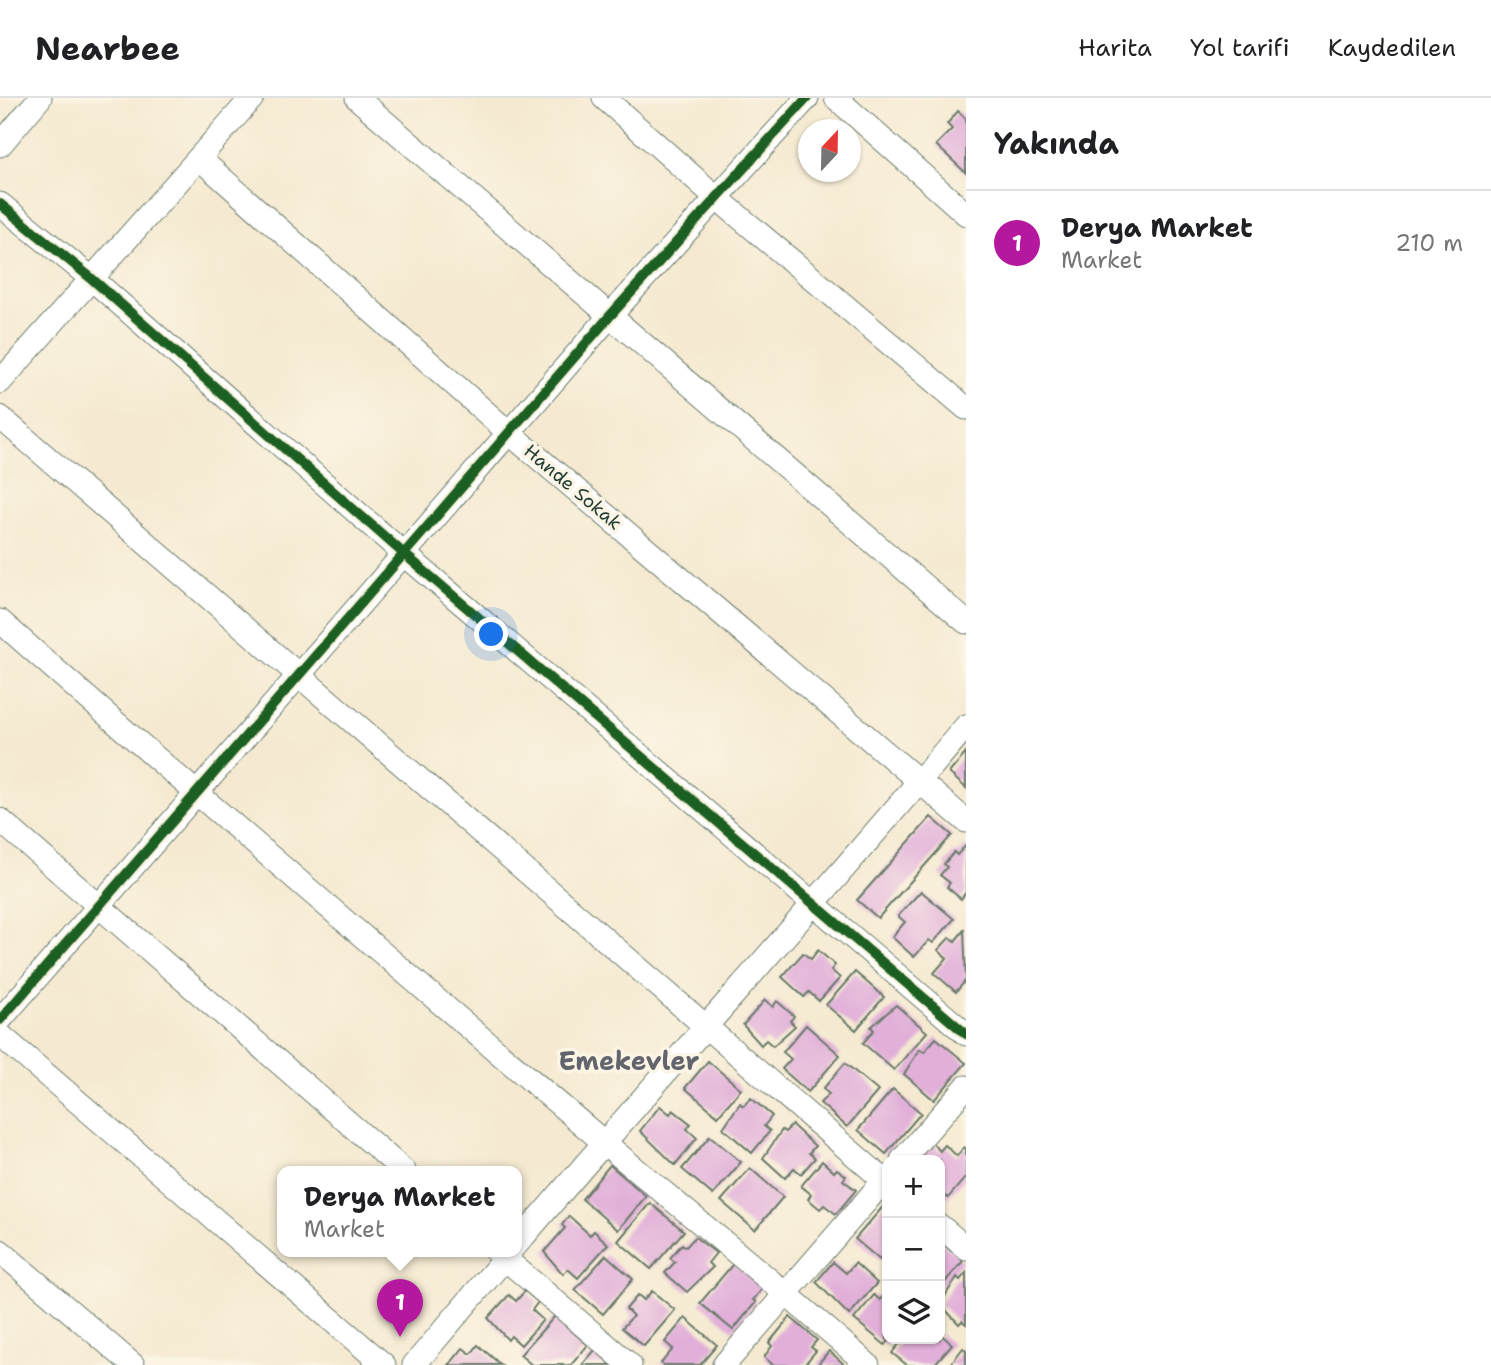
<!DOCTYPE html>
<html lang="tr">
<meta charset="utf-8">
<style>
:root{--surface:#fff;--page:#f2f2f2;--text:#202124;--muted:#757577;--line:#e0e0e0;--accent:#b5179e}
body{margin:0;font-family:"Shantell Sans",sans-serif;background:var(--page);color:var(--text)}
.controls{position:absolute;right:21px;bottom:21px;display:grid;overflow:hidden;border-radius:14px;box-shadow:0 2px 5px #0004}
.controls button{width:63px;height:63px;display:grid;place-items:center;padding:0;border:0;border-bottom:2px solid var(--line);background:var(--surface);color:var(--text);font:35px sans-serif}
.compass{position:absolute;left:798px;top:21px;width:63px;height:63px;border-radius:50%;background:var(--surface);box-shadow:0 2px 5px #0004;rotate:22deg}
.you{position:absolute;left:492px;top:537px;width:24px;height:24px;margin:-18px;border:5px solid #fff;border-radius:50%;background:#1a73e8;box-shadow:0 0 0 10px #1a73e833}
.badge{display:grid;place-items:center;width:46px;height:46px;border-radius:50%;background:var(--accent);color:#fff;font-size:23px;font-weight:700}
.pin{position:absolute;translate:-50% -58px;filter:drop-shadow(0 2px 4px #0008)}
.pin::after{content:'';position:absolute;top:37px;width:24px;height:21px;background:inherit;clip-path:polygon(0 0,100% 0,50% 100%)}
.popup{position:absolute;left:277px;top:1068px;width:245px;height:91px;box-sizing:border-box;display:grid;place-content:center;border-radius:14px;background:var(--surface);filter:drop-shadow(0 2px 5px #0005);font-size:23px;white-space:nowrap;color:var(--muted)}
.popup b{font-size:26px;color:var(--text)}
.popup::after{content:'';position:absolute;left:50%;top:100%;margin-left:-14px;border:14px solid transparent;border-top-color:var(--surface)}
.list{margin:0;padding:0;list-style:none}
h2{display:flex;justify-content:space-between;align-items:center;height:91px;margin:0;padding:0 28px;font-size:30px}
h2 small{font-size:23px;font-weight:400;color:var(--muted)}
.list li{display:grid;grid-template-columns:46px 1fr auto;gap:21px;align-items:center;box-sizing:border-box;height:105px;padding:0 28px;border-top:2px solid var(--line)}
.list b{display:block;font-size:26px;white-space:nowrap}
.list p{margin:0;font-size:23px;white-space:nowrap;color:var(--muted)}
.list em{font-size:23px;font-style:normal;color:var(--muted)}
.icon{flex:none;width:38px;height:38px;fill:none;stroke:currentColor;stroke-width:2;stroke-linecap:round;stroke-linejoin:round}
.map{position:relative;flex:none;width:966px;height:1267px;overflow:hidden}
header{display:flex;align-items:center;gap:42px;box-sizing:border-box;height:98px;padding:0 35px;background:var(--surface);border-bottom:2px solid var(--line)}
header strong{font-size:33px}
nav{display:flex;gap:38px;margin-inline-start:auto;font-size:24px}
main{display:flex}
aside{flex:1;background:var(--surface)}
.map>svg:first-child{display:block}
.building{fill:#e1afd9}
.lines{fill:none;stroke-linecap:round;stroke-linejoin:round}
.street-casing{stroke:#6a7a6b;stroke-width:25}
.street{stroke:#fff;stroke-width:23}
.cycleway-casing{stroke:#fcf5e5;stroke-width:15}
.cycleway{stroke:#1b5e20;stroke-width:10}
.labels{text-anchor:middle;dominant-baseline:central;stroke-width:7;stroke-linejoin:round;paint-order:stroke}
.street-label{font-size:19px;fill:#1f3d34;stroke:#fcf5e5}
.district-label{font-size:26px;font-weight:bold;fill:#63656e;stroke:#fcf5e5}
</style>
<header>
<strong>Nearbee</strong>
<nav><a>Harita</a><a>Yol tarifi</a><a>Kaydedilen</a></nav>
</header>
<main>
<div class="map">
<svg width="966" height="1267" viewBox="0 0 966 1267">
<rect width="100%" height="100%" fill="#fcf5e5"/>
<filter id="ink" filterUnits="userSpaceOnUse"><feTurbulence type="fractalNoise" baseFrequency=".0143" numOctaves="2"/><feDisplacementMap in="SourceGraphic" scale="14" xChannelSelector="R" yChannelSelector="G"/><feConvolveMatrix kernelMatrix="1 2 1 2 8 2 1 2 1" color-interpolation-filters="sRGB"/></filter>
<filter id="wash" filterUnits="userSpaceOnUse"><feTurbulence type="fractalNoise" baseFrequency=".00686" numOctaves="4" result="noise"/><feDisplacementMap in="SourceGraphic" scale="28" xChannelSelector="R" yChannelSelector="G"/><feGaussianBlur stdDeviation="1.57" result="paint"/><feColorMatrix in="noise" values="0 0 0 0 0 0 0 0 0 0 0 0 0 0 0 0 0 1.4 0 .05"/><feComposite in="paint" operator="in"/></filter>
<g filter="url(#wash)">
<rect width="100%" height="100%" fill="#f5ead1"/>
<g id="blocks">
<g class="building">
<path d="M958,13l8,8v54l-30,-28 16,-16 -5,-5z"/>
<path d="M966,655v35l-17,-15z"/>
<path d="M931,719l21,18 -74,83 -21,-18z"/>
<path d="M966,747v47l-5,7 -14,-12 3,-4 -10,-8 7,-8 -3,-3 10,-12 3,3z"/>
<path d="M921,793l33,28 -21,24 -4,-3 -15,17 -22,-20 13,-15 -7,-6z"/>
<path d="M964,832l2,50 -10,12 -22,-19 13,-15 -9,-8 12,-13 5,4z"/>
<path d="M818,852l17,15 -4,5 9,8 -21,23 -10,-9 -5,5 -22,-20 21,-24 8,6z"/>
<path d="M855,874l29,25 -28,33 -30,-25z"/>
<path d="M765,902l8,7 4,-6 17,15 -4,5 5,5 -22,20 -7,-6 -5,5 -18,-20z"/>
<path d="M896,907l31,27 -33,38 -31,-27 11,-13 -3,-3z"/>
<path d="M806,927l34,30 -32,37 -26,-23 9,-10 -8,-7z"/>
<path d="M936,940l30,25 -32,37 -30,-26 16,-25 4,3z"/>
<path d="M708,963l33,28 -23,27 -33,-28z"/>
<path d="M845,965l33,28 -31,36 -27,-24 9,-9 -6,-5z"/>
<path d="M893,991l28,24 -35,41 -28,-24z"/>
<path d="M751,1000l21,18 -8,10 6,5 -18,22 -29,-25 17,-25 3,3z"/>
<path d="M660,1008l10,8 3,-4 18,14 -4,5 10,9 -22,27 -35,-34z"/>
<path d="M792,1027l23,21 -6,7 6,5 -14,16 -7,-6 -9,10 -22,-20 19,-28 3,2z"/>
<path d="M710,1038l31,26 -28,33 -31,-26z"/>
<path d="M932,1045l8,8 5,-6 12,11 7,-9 2,2v28l-18,21 -8,-6v-32h-23z"/>
<path d="M822,1063l12,11 3,-3 9,7 -3,4 13,10 -20,24 -12,-9 -4,4 -12,-10 3,-5 -10,-8z"/>
<path d="M610,1067l36,31 -28,34 -36,-31z"/>
<path d="M750,1070l33,29 -28,33 -34,-29z"/>
<path d="M887,1104v50l-7,8 -25,-21z"/>
<path d="M650,1105l34,28 -33,38 -33,-28z"/>
<path d="M569,1118l21,19 4,-4 14,13 -30,34 -10,-9 -5,5 -19,-22 21,-24 -3,-3z"/>
<path d="M695,1139l21,16 -8,10 5,4 -26,25 -22,-19 10,-11 -5,-4 12,-14 4,3z"/>
<path d="M940,1143l23,20 -23,27z"/>
<path d="M606,1157l27,24 -30,35 -28,-24z"/>
<path d="M833,1164l13,11 9,-10 22,20 -28,32 -33,-33z"/>
<path d="M733,1166l30,24 -10,12 3,2 -23,28 -33,-27z"/>
<path d="M966,1175v51l-4,-3 -3,3 -19,-20 17,-27 3,3z"/>
<path d="M525,1193l13,11 -6,8 11,10 -22,25 -10,-9 -3,4 -20,-22 21,-23 7,6z"/>
<path d="M652,1193l23,19 -31,36 -22,-18 11,-12 -7,-7 12,-14 6,5z"/>
<path d="M887,1193v48h4l-6,6 -31,-26 20,-24 6,5z"/>
<path d="M555,1218l33,29 -17,20h-39l-12,-10z"/>
<path d="M790,1219l27,23 -6,7 5,4 -12,14h-31l-9,-8 8,-11 -3,-3z"/>
<path d="M685,1220l32,27 -17,20h-36l-3,-2 12,-14 -8,-7z"/>
<path d="M940,1236l12,10 -18,21h-27l-15,-12 11,-14h37z"/>
<path d="M478,1247l23,20h-52l14,-17 8,6z"/>
<path d="M963,1250l3,2v15h-16z"/>
<path d="M595,1252l17,15h-30z"/>
<path d="M829,1253l16,14h-28z"/>
</g>
</g>
</g>
<g filter="url(#ink)">
<use href="#blocks" fill-opacity="0" stroke="#6a7a6b" stroke-width="2"/>
<g class="lines">
<defs>
<g id="street">
<path d="M357,0l609,524"/>
<path d="M604,0l113,100 249,210"/>
<path d="M836,0l130,116"/>
<path d="M0,47l40,-47"/>
<path d="M200,61l308,273 458,389"/>
<path d="M0,106l91,74 312,275 563,481"/>
<path d="M0,284l252,-284"/>
<path d="M0,319l887,766"/>
<path d="M0,523c198,175 399,347 600,518 89,76 181,148 268,226"/>
<path d="M0,722l404,351"/>
<path d="M0,922l609,-703 198,-219"/>
<path d="M0,937l384,330"/>
<path d="M902,1062l64,-73"/>
<path d="M940,1128l26,22"/>
<path d="M517,1146c148,-174 302,-343 449,-518"/>
<path d="M0,1153l133,114"/>
<path d="M496,1153l134,114"/>
<path d="M414,1267l97,-114"/>
<path d="M724,1267l163,-188"/>
</g>
</defs>
<use href="#street" class="street-casing"/>
<use href="#street" class="street"/>
<defs>
<g id="cycleway">
<path d="M0,106l91,74 312,275 563,481"/>
<path d="M0,922l609,-703 198,-219"/>
</g>
</defs>
<use href="#cycleway" class="cycleway-casing"/>
<use href="#cycleway" class="cycleway"/>
</g>
</g>
<g class="labels">
<g class="street-label">
<text transform="translate(573 389) rotate(40)">Hande Sokak</text>
</g>
<g class="district-label">
<text x="629" y="962">Emekevler</text>
</g>
</g>
</svg>
<div class="controls">
<button>+</button>
<button>−</button>
<button><svg class="icon" aria-label="layers" viewBox="0 0 24 24"><path d="M12 4l9 5-9 5-9-5zM3 14l9 5 9-5"/></svg></button>
</div>
<svg class="compass" viewBox="-18 -18 36 36"><path d="M0-13l5 13h-10z" fill="#e53935"/><path d="M0 13l5-13h-10z" fill="#757577"/></svg>
<div class="you"></div>
<div class="pin badge" style="left:400px;top:1239px">1</div>
<div class="popup"><b>Derya Market</b>Market</div>
</div>
<aside>
<h2>Yakında<small></small></h2>
<ul class="list">
<li><span class="badge">1</span><div><b>Derya Market</b><p>Market</p></div><em>210 m</em></li>
</ul>
</aside>
</main>
